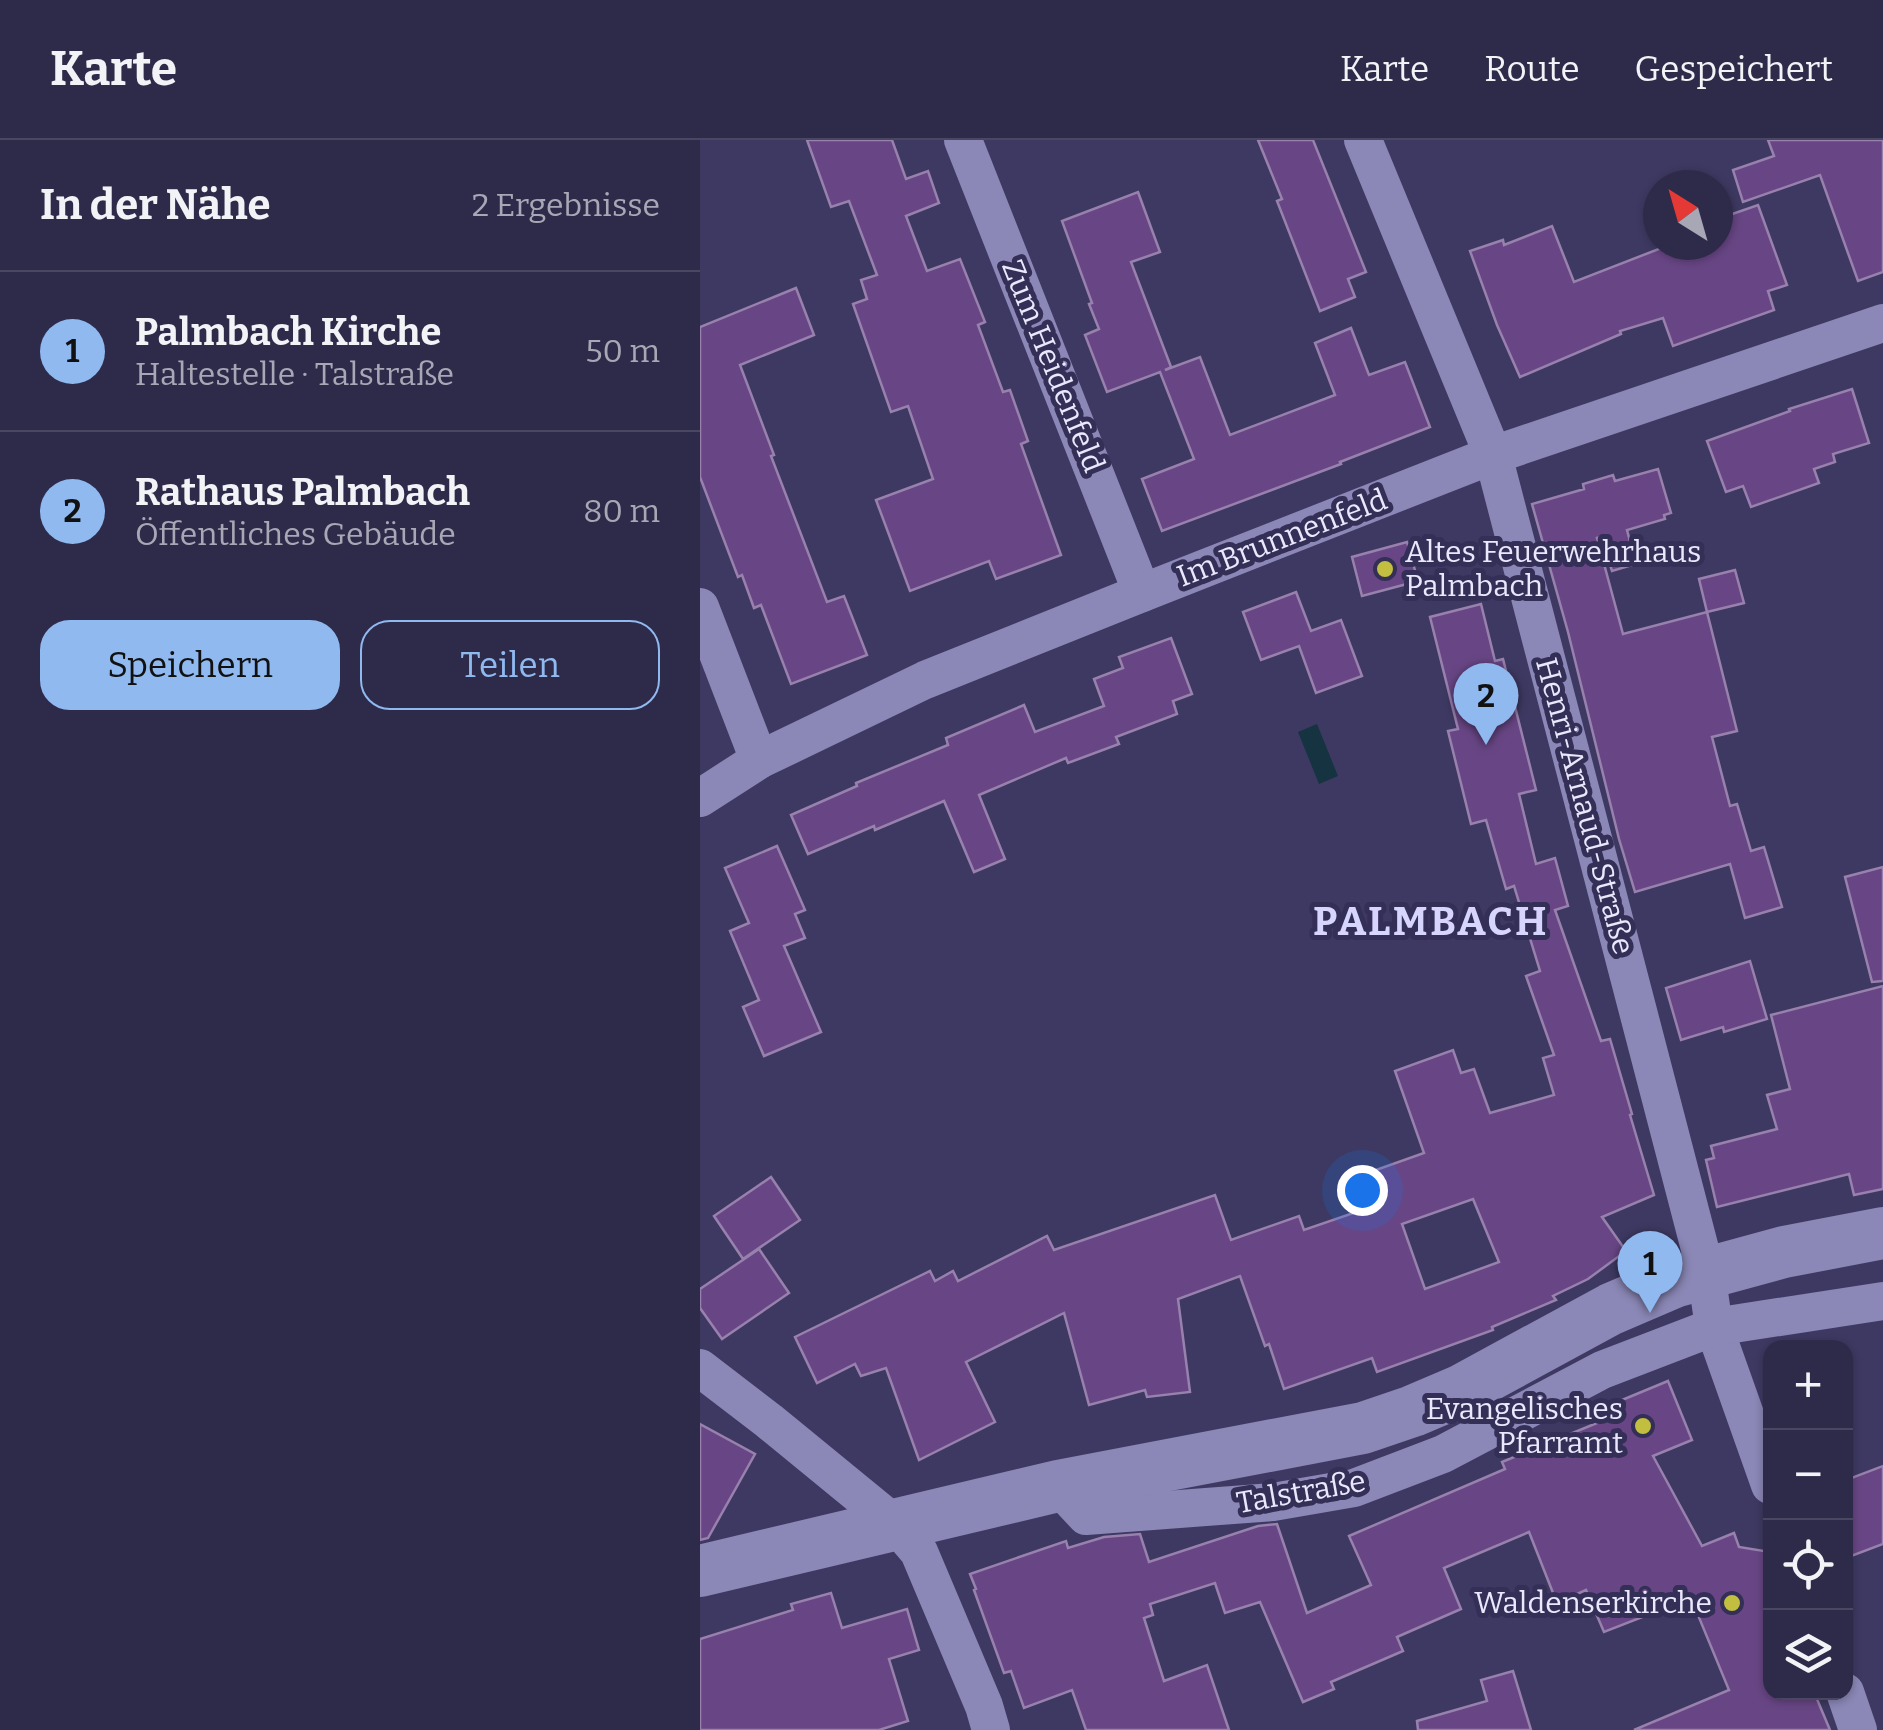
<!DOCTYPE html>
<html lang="de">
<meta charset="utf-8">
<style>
:root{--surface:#2e2b4a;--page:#3a3754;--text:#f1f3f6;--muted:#a7a7b5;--line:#494762;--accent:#90b9f0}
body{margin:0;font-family:Bitter,serif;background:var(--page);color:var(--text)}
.controls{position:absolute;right:30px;bottom:30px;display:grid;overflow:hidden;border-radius:20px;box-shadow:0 2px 8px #0004}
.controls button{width:90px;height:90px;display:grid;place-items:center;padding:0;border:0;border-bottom:2px solid var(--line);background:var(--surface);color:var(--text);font:50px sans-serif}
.compass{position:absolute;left:943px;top:30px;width:90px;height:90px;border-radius:50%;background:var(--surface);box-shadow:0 2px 8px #0004;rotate:323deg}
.you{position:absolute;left:662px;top:1050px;width:35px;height:35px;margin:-25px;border:8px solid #fff;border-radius:50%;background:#1a73e8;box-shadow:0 0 0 15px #1a73e833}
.badge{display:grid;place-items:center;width:65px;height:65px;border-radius:50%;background:var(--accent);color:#111;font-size:32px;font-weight:700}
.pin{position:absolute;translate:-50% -82px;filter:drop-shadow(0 2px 5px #0008)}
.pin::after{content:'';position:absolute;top:52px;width:35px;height:30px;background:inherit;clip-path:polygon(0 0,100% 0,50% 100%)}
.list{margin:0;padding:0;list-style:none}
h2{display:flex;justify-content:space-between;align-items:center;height:130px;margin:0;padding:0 40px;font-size:42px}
h2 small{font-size:32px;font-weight:400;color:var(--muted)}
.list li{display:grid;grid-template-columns:65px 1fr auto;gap:30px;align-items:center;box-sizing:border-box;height:160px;padding:0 40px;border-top:2px solid var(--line)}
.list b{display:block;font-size:38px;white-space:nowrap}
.list p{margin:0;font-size:32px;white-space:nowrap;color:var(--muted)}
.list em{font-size:32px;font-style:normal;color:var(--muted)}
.actions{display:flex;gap:20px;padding:30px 40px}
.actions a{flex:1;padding:22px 0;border:2px solid var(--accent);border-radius:30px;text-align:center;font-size:35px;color:var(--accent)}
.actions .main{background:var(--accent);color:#111}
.icon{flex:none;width:55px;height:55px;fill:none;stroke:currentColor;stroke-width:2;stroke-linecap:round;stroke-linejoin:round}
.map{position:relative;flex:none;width:1183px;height:1590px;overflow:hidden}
header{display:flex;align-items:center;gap:60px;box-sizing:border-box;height:140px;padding:0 50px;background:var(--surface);border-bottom:2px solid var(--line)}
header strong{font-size:48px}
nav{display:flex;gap:55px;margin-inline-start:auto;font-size:35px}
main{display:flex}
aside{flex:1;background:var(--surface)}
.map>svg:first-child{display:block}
.water{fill:#153340}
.building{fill:#684685;stroke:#9881ad;stroke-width:2.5;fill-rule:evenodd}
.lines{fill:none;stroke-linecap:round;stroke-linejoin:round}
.street{stroke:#8b87b6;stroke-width:38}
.secondary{stroke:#8b87b6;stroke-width:52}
.poi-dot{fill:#c1be40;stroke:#342f56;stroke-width:4}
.labels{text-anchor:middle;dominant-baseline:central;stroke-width:10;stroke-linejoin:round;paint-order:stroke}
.street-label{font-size:30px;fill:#e9e8fd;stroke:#342f56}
.poi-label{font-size:30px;fill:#e9e8fd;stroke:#342f56;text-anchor:end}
.district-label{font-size:40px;font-weight:bold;letter-spacing:2.5px;fill:#d7d5fd;stroke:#342f56}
</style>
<header>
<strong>Karte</strong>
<nav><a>Karte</a><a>Route</a><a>Gespeichert</a></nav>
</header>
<main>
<aside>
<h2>In der Nähe<small>2 Ergebnisse</small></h2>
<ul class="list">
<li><span class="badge">1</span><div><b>Palmbach Kirche</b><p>Haltestelle · Talstraße</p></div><em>50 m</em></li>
<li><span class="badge">2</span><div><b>Rathaus Palmbach</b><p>Öffentliches Gebäude</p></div><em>80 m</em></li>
</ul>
<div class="actions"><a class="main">Speichern</a><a>Teilen</a></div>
</aside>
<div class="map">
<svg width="1183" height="1590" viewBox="0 0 1183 1590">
<rect width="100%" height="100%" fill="#3e3962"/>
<path class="water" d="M617,584l21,52 -19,8 -21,-52z"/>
<g class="building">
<path d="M107,0h85l14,39 22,-8 11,32 -33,13 21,55 33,-12 25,63 -7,3 25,67 7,-2 18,51 -7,3 40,111 -65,24 -7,-18 -79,30 -34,-91 57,-21 -25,-73 -17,6 -38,-108 14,-5 -6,-19 16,-5 -28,-74 -18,6z"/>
<path d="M558,0h55l53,132 -18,7 7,18 -35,14 -43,-110 5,-2z"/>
<path d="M1068,0h115v132l-25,9 -38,-106 -77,27 -10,-32 41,-14z"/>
<path d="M438,52l22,60 -29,10 40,105 -6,3 35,-13 30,78 105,-40 -20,-52 36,-15 18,47 36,-13 25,65 -90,35 1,2 -179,67 -20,-52 52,-20 -34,-87 -53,20 -22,-57 14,-6 -10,-25 3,-1 -30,-82z"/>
<path d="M1058,65l29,80 -19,6 6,19 -101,36 -10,-28 -43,13 1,3 -101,43 -23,-52 -27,-74 33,-11 1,5 48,-19 22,56 95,-37h49v-26z"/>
<path d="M96,148l18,47 -74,30 34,90 -3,1 56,146 17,-6 23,59 -76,29 -30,-79 -7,3 -12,-33 -4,2 -38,-100v-150z"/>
<path d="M1152,249l17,54 -36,11 2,8 -21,7 5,14 -68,24 -8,-21 -17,6 -19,-51 83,-30 -1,-2z"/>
<path d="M958,329l13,44 -7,2 1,4 -38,11 9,34 -24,7 -11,-34 -4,1 26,96 84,-22 30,119 -25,6 18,69 7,-2 14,47 13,-4 18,60 -37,11 -15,-54 -95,28 -16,-53 -51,-207 -36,-128 52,-15 -1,-5 30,-9 2,6z"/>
<path d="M707,402l11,39 -56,15 -10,-39z"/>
<path d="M1035,430l9,33 -37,9 -8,-33z"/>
<path d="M596,452l15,39 30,-11 21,56 -46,17 -17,-47 -38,14 -18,-48z"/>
<path d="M781,464l14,57 8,-2 33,131 -17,4 17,70 19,-6 13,48 -13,4 46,131 9,-2 22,75 -2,1 24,80 -52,22 24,34 -38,28 -35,17 3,4 -64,27 1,3 -116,42 -5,-14 -88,31 -15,-45 -4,2 -25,-70 -62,23 12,93 -43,5 -2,-7 -56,15 -25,-92 -98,49 29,60 -76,38 -33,-92 -25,8 -6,-12 -38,19 -22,-46 135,-66 5,10 18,-10 5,10 89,-45 7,14 161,-55 16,45 68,-24 5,14 67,-23 -12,-31 65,-23 -29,-82 58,-21 8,23 13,-4 16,44 64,-18 -11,-37 11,-3 -28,-79 14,-5 -26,-85 -8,3 -20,-69 -15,4 -23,-93 10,-2 -28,-112zM773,1059l26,63 -74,27 -23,-65z"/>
<path d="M471,498l21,56 -19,7 4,13 -61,23 3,7 -51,19 -2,-5 -87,37 26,64 -31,13 -30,-71 -69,29 -1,-4 -66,28 -17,-39 66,-29 -1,-3 92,-38 -2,-7 78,-33 11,27 69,-26 -10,-27 29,-11 -4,-11z"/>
<path d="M77,706l28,64 -10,4 10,24 -21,8 37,86 -57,24 -21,-49 16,-7 -29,-69 19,-8 -24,-55z"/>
<path d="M1183,727v114l-11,1 -27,-105z"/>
<path d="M1050,821l17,58 -43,13 -1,-5 -42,13 -15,-52z"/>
<path d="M1183,846v203l-29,6 -5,-21 -132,33 -11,-47 8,-2 -3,-12 66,-17 -10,-34 23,-6 -19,-74z"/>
<path d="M71,1037l29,43 -57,39 -29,-43z"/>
<path d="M59,1109l30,44 -67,46 -22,-31v-19z"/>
<path d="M968,1241l24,59 -39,16 49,90 32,-13 5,14 31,5v140h44l16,38h-196l95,-40 -38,-92 -87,34 -18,-42 -29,13 -28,-71 -85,36 17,41 -64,28 6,14 -72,31 3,7 -31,13 -43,-100 -35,11 -10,-30 -65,21 3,11 -9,3 20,63 43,-16 22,65h-143l-14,-40 -48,18 -13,-37 -7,2 -30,-83 2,-1 -6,-15 96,-33 2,7 36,-11 36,-3 9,28 109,-36 19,-2 30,89 64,-28 -22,-49 156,-67 -3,-7 95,-39 -4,-11z"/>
<path d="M0,1284l55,30 -47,84 -8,2z"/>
<path d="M1183,1326v78l-37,14v-78z"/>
<path d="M131,1453l11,35 65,-19 12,41 -30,9 19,62 -29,9h-179v-91l93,-29 -2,-6z"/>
<path d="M813,1531l18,59h-113l-1,-9 70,-20 -6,-21z"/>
</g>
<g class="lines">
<g class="street">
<path d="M263,0l179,453"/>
<path d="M663,0l130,315 213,817 8,55 56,158"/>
<path d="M0,467l59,153"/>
<path d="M0,658l59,-38 166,-80 217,-87 351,-138 390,-132"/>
<path d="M0,1228l69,53 127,104 23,27 65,154 7,24"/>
<path d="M358,1346l28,30 187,-14 81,-14 89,-34 159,-84 112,-43 169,-26"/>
<path d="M1145,1552l13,38"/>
</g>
<path class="secondary" d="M0,1431l358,-85 305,-58 50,-17 47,-20 151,-82 63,-27 110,-30 99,-19"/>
</g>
<g class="poi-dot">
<circle cx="685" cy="429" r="10"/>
<circle cx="943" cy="1286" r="10"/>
<circle cx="1032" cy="1463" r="10"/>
</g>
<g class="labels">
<g class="street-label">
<text transform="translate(353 226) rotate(68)">Zum Heidenfeld</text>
<text transform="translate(582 398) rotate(-21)">Im Brunnenfeld</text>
<text transform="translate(885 666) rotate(75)">Henri-Arnaud-Straße</text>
<text transform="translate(601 1352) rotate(-10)">Talstraße</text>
</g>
<g class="poi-label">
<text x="705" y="412" text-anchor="start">Altes Feuerwehrhaus<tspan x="705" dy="34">Palmbach</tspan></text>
<text x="923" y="1269">Evangelisches<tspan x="923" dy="34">Pfarramt</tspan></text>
<text x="1012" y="1463">Waldenserkirche</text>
</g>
<g class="district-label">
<text x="731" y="782">PALMBACH</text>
</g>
</g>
</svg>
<div class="controls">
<button>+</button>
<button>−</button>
<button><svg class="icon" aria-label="locate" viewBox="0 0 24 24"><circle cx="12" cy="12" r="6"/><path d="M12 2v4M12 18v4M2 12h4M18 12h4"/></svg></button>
<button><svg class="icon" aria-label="layers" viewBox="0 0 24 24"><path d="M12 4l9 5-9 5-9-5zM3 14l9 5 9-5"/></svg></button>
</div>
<svg class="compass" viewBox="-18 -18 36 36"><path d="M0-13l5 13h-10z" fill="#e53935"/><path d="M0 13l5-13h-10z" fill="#a7a7b5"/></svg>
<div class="you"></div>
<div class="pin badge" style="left:950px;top:1173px">1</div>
<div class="pin badge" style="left:786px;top:605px">2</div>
</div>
</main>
